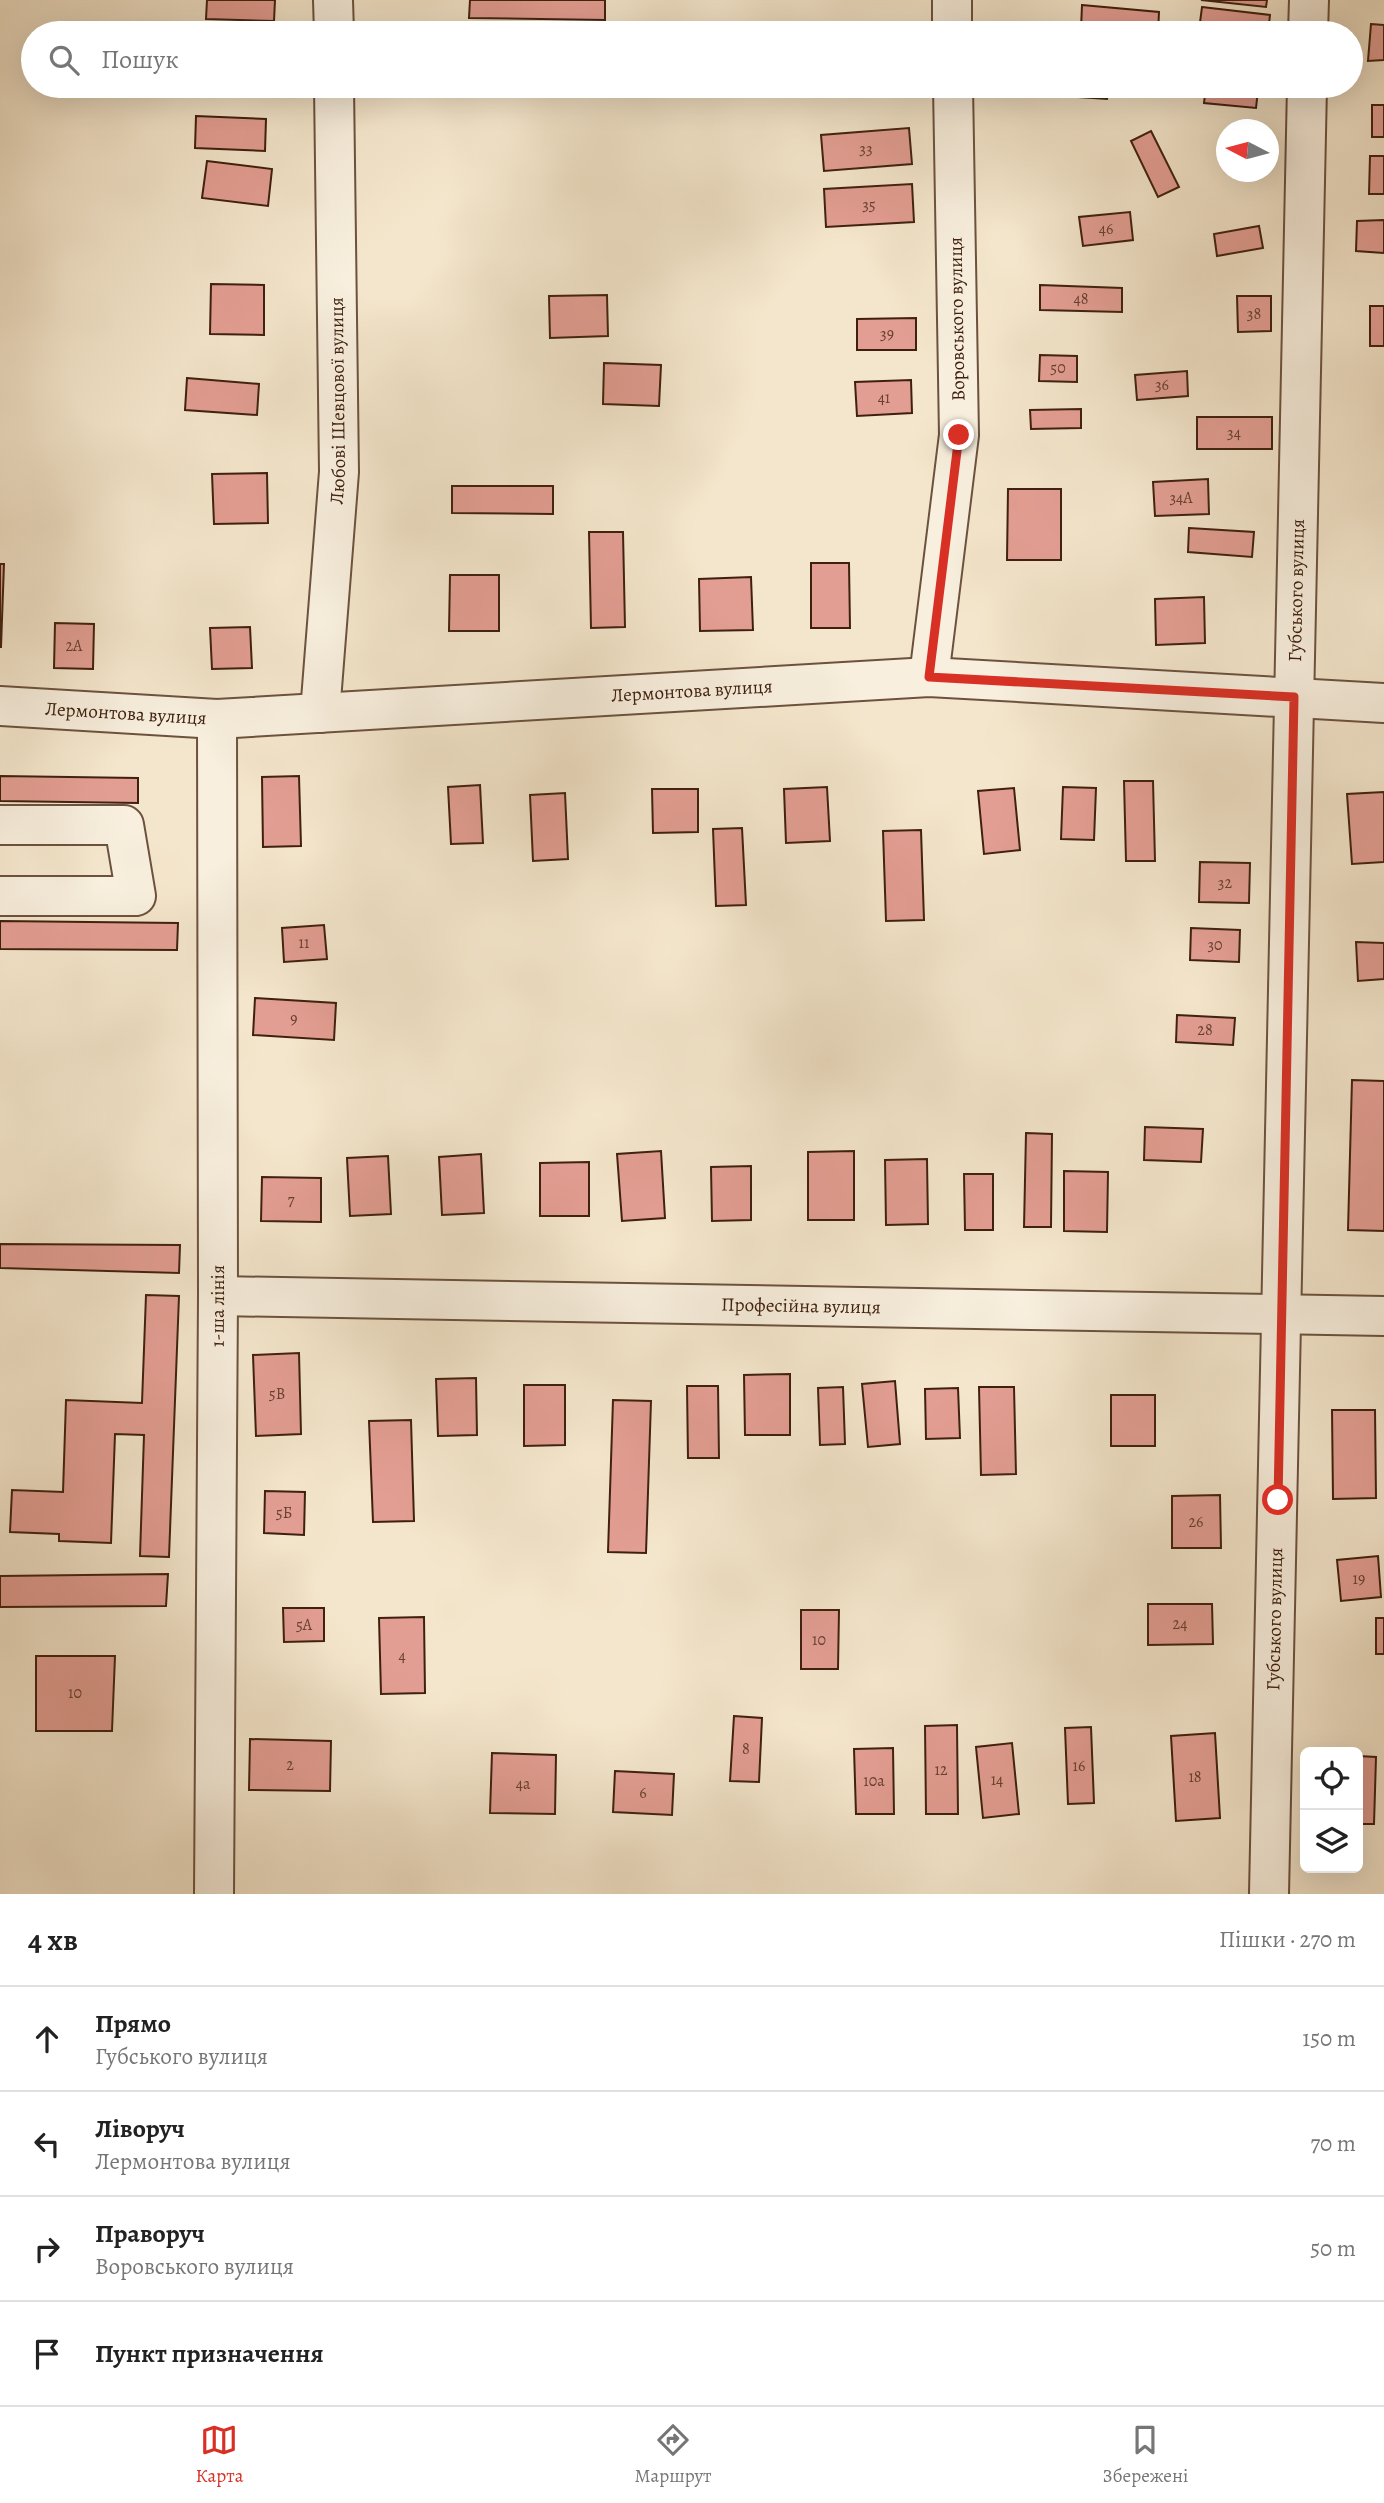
<!DOCTYPE html>
<html lang="uk">
<meta charset="utf-8">
<style>
:root{--surface:#fff;--page:#f6f6f6;--text:#222;--muted:#767676;--line:#e0e0e0;--accent:#d93025}
body{margin:0;font-family:Alegreya,serif;background:var(--page);color:var(--text)}
.controls{position:absolute;right:21px;bottom:21px;display:grid;overflow:hidden;border-radius:10px;box-shadow:0 7px 28px #0002}
.controls button{width:63px;height:63px;display:grid;place-items:center;padding:0;border:0;border-bottom:2px solid var(--line);background:var(--surface);color:var(--text);font:35px sans-serif}
.compass{position:absolute;left:1216px;top:119px;width:63px;height:63px;border-radius:50%;background:var(--surface);box-shadow:0 7px 28px #0002;rotate:276deg}
.stop{position:absolute;width:21px;height:21px;margin:-16px;border:5px solid #d93025;border-radius:50%;background:#fff}
.stop.end{background:#d93025;border-color:#fff;box-shadow:0 2px 7px #0008}
.list{margin:0;padding:0;list-style:none}
h2{display:flex;justify-content:space-between;align-items:center;height:91px;margin:0;padding:0 28px;font-size:30px}
h2 small{font-size:23px;font-weight:400;color:var(--muted)}
.list li{display:grid;grid-template-columns:46px 1fr auto;gap:21px;align-items:center;box-sizing:border-box;height:105px;padding:0 28px;border-top:2px solid var(--line)}
.list b{display:block;font-size:26px;white-space:nowrap}
.list p{margin:0;font-size:23px;white-space:nowrap;color:var(--muted)}
.list em{font-size:23px;font-style:normal;color:var(--muted)}
.icon{flex:none;width:38px;height:38px;fill:none;stroke:currentColor;stroke-width:2;stroke-linecap:round;stroke-linejoin:round}
.map{position:relative;flex:none;width:1384px;height:1894px;overflow:hidden}
.search{position:absolute;background:var(--surface);box-shadow:0 7px 28px #0002;left:21px;right:21px;top:21px;height:77px;display:flex;align-items:center;gap:18px;box-sizing:border-box;padding:0 24px;border-radius:38px;color:var(--muted);font-size:26px}
.sheet{height:511px;background:var(--surface)}
nav{display:flex;justify-content:space-around;align-items:center;box-sizing:border-box;height:98px;border-top:2px solid var(--line);background:var(--surface);font-size:19px;color:var(--muted)}
nav a{display:grid;justify-items:center;gap:4px}
nav .on{color:var(--accent)}
.map>svg:first-child{display:block}
.building{fill:#e39e93;stroke:#3f200f;stroke-width:2}
.lines{fill:none;stroke-linecap:round;stroke-linejoin:round}
.minor-casing{stroke:#6c523e;stroke-width:42}
.minor{stroke:#f8efde;stroke-width:38}
.route{stroke:#d93025;stroke-width:9}
.labels{text-anchor:middle;dominant-baseline:central;stroke-width:7;stroke-linejoin:round;paint-order:stroke}
.number-label{font-size:16px;fill:#684030}
.street-label{font-size:19px;fill:#3f200f;stroke:#f8efde}
</style>
<div class="map">
<svg width="1384" height="1894" viewBox="0 0 1384 1894">
<rect width="100%" height="100%" fill="#f4e6cc"/>
<filter id="stains"><feTurbulence type="fractalNoise" baseFrequency=".00286" numOctaves="4"/><feColorMatrix values="0 0 0 0 .2 0 0 0 0 .09 0 0 0 0 .02 0 0 0 .5 -.17"/></filter>
<radialGradient id="worn" r=".72"><stop offset=".6" stop-color="#630" stop-opacity="0"/><stop offset="1" stop-color="#630" stop-opacity=".3"/></radialGradient>
<g class="building">
<path d="M207,0h68l-1,21 -68,-2z"/>
<path d="M470,0h135v20l-136,-2z"/>
<path d="M1201,0h66l-1,7z"/>
<path d="M1082,5l77,7 -1,21h-35l-42,-4z"/>
<path d="M1202,7l68,8 -2,18h-41l-28,-3z"/>
<path d="M1371,24l13,1v35l-16,1z"/>
<path d="M1049,86h60l-2,13 -59,-4z"/>
<path d="M1206,86l52,4 -2,18 -52,-5z"/>
<rect x="1372" y="105" width="12" height="32"/>
<path d="M196,116l70,3 -1,32 -70,-3z"/>
<path d="M909,128l3,36 -88,7 -3,-36z"/>
<path d="M1151,131l28,56 -21,10 -27,-56z"/>
<path d="M1370,156h14v38h-15z"/>
<path d="M207,161l65,8 -4,37 -66,-8z"/>
<path d="M912,184l2,38 -88,5 -2,-38z"/>
<path d="M1130,212l3,28 -50,6 -4,-29z"/>
<path d="M1384,220v33l-28,-2 1,-30z"/>
<path d="M1259,226l4,22 -46,8 -3,-22z"/>
<path d="M211,284l53,1v50l-54,-1z"/>
<path d="M1040,285l82,3v24l-82,-2z"/>
<path d="M607,295l1,41 -58,2 -1,-42z"/>
<path d="M1237,296h34v35l-33,1z"/>
<rect x="1370" y="306" width="14" height="40"/>
<path d="M916,318v32h-59v-31z"/>
<path d="M1040,355l37,1v26l-38,-1z"/>
<path d="M604,363l57,2 -2,41 -56,-2z"/>
<path d="M1187,371l1,25 -51,4 -2,-25z"/>
<path d="M187,378l72,6 -2,31 -72,-5z"/>
<path d="M911,380l1,33 -55,3 -2,-34z"/>
<path d="M1081,409v19l-50,1 -1,-19z"/>
<rect x="1197" y="417" width="75" height="32"/>
<path d="M267,473l1,50 -54,1 -2,-50z"/>
<path d="M1208,479l1,35 -54,2 -2,-34z"/>
<path d="M452,486h101v28l-101,-1z"/>
<path d="M1008,489h53v71h-54z"/>
<path d="M1189,528l65,4 -2,25 -64,-5z"/>
<path d="M589,532h34l2,95 -34,1z"/>
<path d="M811,563h38l1,65h-39z"/>
<path d="M0,564h4l-3,83h-1z"/>
<path d="M450,575h49v56h-50z"/>
<path d="M751,577l2,53 -53,1 -1,-52z"/>
<path d="M1204,597l1,46 -49,2 -1,-46z"/>
<path d="M55,623l39,1 -1,45 -39,-1z"/>
<path d="M250,627l2,41 -40,1 -2,-41z"/>
<path d="M0,776l138,2v25l-138,-2z"/>
<path d="M299,776l2,70 -38,1 -1,-70z"/>
<path d="M1124,781h29l2,80h-29z"/>
<path d="M480,785l3,58 -32,1 -3,-57z"/>
<path d="M827,787l3,54 -44,2 -2,-54z"/>
<path d="M1063,787l33,1 -2,52 -33,-1z"/>
<path d="M1014,788l6,62 -36,4 -6,-63z"/>
<path d="M652,789h46v43l-45,1z"/>
<path d="M1384,792v70l-32,2 -5,-70z"/>
<path d="M565,793l3,66 -35,2 -3,-66z"/>
<path d="M742,828l4,77 -30,1 -3,-77z"/>
<path d="M921,830l3,90 -38,1 -3,-90z"/>
<path d="M1200,862l50,1 -1,40 -50,-1z"/>
<path d="M0,921l178,2 -1,27 -177,-1z"/>
<path d="M324,925l3,34 -43,3 -2,-34z"/>
<path d="M1191,928l49,2 -1,32 -49,-2z"/>
<path d="M1356,942l28,1v36l-26,2z"/>
<path d="M255,998l81,5 -2,37 -81,-5z"/>
<path d="M1177,1015l58,3 -2,27 -57,-3z"/>
<path d="M1352,1080l32,1v150l-36,-1z"/>
<path d="M1145,1127l58,2 -2,33 -57,-2z"/>
<path d="M1026,1133l26,1 -1,93h-27z"/>
<path d="M661,1151l4,67 -43,3 -5,-67z"/>
<path d="M854,1151v69h-46v-68z"/>
<path d="M481,1154l3,59 -42,2 -3,-58z"/>
<path d="M388,1156l3,58 -41,2 -3,-58z"/>
<path d="M927,1159l1,65 -42,1 -1,-65z"/>
<path d="M589,1162v54h-49v-53z"/>
<path d="M751,1166v54l-39,1 -1,-54z"/>
<path d="M1064,1171l44,1 -1,60 -43,-1z"/>
<path d="M964,1174h29v56h-28z"/>
<path d="M262,1177l59,1v44l-60,-1z"/>
<path d="M0,1244l180,1 -1,28 -179,-5z"/>
<path d="M146,1295l33,1 -10,261 -29,-1 4,-121 -29,-1 -4,109 -52,-2v-7l-49,-2 2,-42 51,2 3,-92 76,3z"/>
<path d="M299,1353l2,81 -45,2 -3,-81z"/>
<path d="M790,1374v61h-45l-1,-60z"/>
<path d="M476,1378l1,57 -39,1 -2,-57z"/>
<path d="M895,1381l5,63 -32,3 -6,-63z"/>
<path d="M524,1385h41v60l-41,1z"/>
<path d="M687,1386h31l1,72h-31z"/>
<path d="M843,1387l2,57 -25,1 -2,-57z"/>
<path d="M979,1387h35l2,87 -35,1z"/>
<path d="M958,1388l2,50 -34,1 -1,-50z"/>
<rect x="1111" y="1395" width="44" height="51"/>
<path d="M613,1400l38,1 -5,152 -38,-1z"/>
<path d="M1332,1410h43l1,88 -43,1z"/>
<path d="M411,1420l3,101 -41,1 -4,-101z"/>
<path d="M265,1491l40,1 -1,43 -40,-2z"/>
<path d="M1220,1495l1,53h-49v-52z"/>
<path d="M1378,1556l3,41 -40,4 -4,-41z"/>
<path d="M168,1574l-2,32 -166,1v-31z"/>
<path d="M1148,1604h64l1,40 -65,1z"/>
<path d="M283,1608h41v33l-40,1z"/>
<path d="M801,1610h38l-1,59h-37z"/>
<path d="M424,1617l1,76 -44,1 -2,-76z"/>
<rect x="1376" y="1618" width="8" height="36"/>
<path d="M36,1656h79l-3,75h-76z"/>
<path d="M734,1716l28,2 -3,64 -29,-1z"/>
<path d="M957,1725l1,89h-32l-1,-88z"/>
<path d="M1091,1727l3,76 -26,1 -3,-76z"/>
<path d="M1215,1733l5,85 -44,3 -5,-85z"/>
<path d="M250,1739l81,2 -1,50 -81,-1z"/>
<path d="M1012,1743l7,71 -36,4 -7,-71z"/>
<path d="M893,1748l1,66h-38l-2,-65z"/>
<path d="M492,1753l64,2 -1,59 -65,-1z"/>
<path d="M1358,1756l18,1 -2,67h-16z"/>
<path d="M615,1771l59,3 -2,41 -59,-3z"/>
</g>
<g class="lines">
<defs>
<g id="minor">
<path d="M333,0l1,33"/>
<path d="M952,0v33"/>
<path d="M1308,33l1,-33"/>
<path d="M929,677l30,-242 -6,-349"/>
<path id="s1" d="M0,706l217,13 712,-42 455,26"/>
<path id="s2" d="M320,713l19,-241 -5,-386"/>
<path d="M0,825h124l12,71h-136"/>
<path id="s3" d="M218,1296l1166,20"/>
<path id="s4" d="M214,1894l4,-598 -1,-577"/>
<path id="s5" d="M1269,1894l38,-1808"/>
</g>
</defs>
<use href="#minor" class="minor-casing"/>
<use href="#minor" class="minor"/>
</g>
<g class="lines">
<path class="route" d="M959,435l-30,242 365,20 -16,803"/>
</g>
<g class="labels">
<g class="number-label">
<text x="866" y="149">33</text>
<text x="869" y="205">35</text>
<text x="1106" y="229">46</text>
<text x="1081" y="299">48</text>
<text x="1254" y="314">38</text>
<text x="887" y="334">39</text>
<text x="1058" y="368">50</text>
<text x="1162" y="385">36</text>
<text x="884" y="398">41</text>
<text x="1234" y="433">34</text>
<text x="1181" y="498">34А</text>
<text x="74" y="646">2А</text>
<text x="1225" y="883">32</text>
<text x="304" y="943">11</text>
<text x="1215" y="945">30</text>
<text x="294" y="1019">9</text>
<text x="1205" y="1030">28</text>
<text x="291" y="1200">7</text>
<text x="277" y="1394">5В</text>
<text x="284" y="1513">5Б</text>
<text x="1196" y="1522">26</text>
<text x="1359" y="1579">19</text>
<text x="1180" y="1624">24</text>
<text x="304" y="1625">5А</text>
<text x="819" y="1640">10</text>
<text x="402" y="1656">4</text>
<text x="75" y="1693">10</text>
<text x="746" y="1749">8</text>
<text x="290" y="1765">2</text>
<text x="1079" y="1766">16</text>
<text x="941" y="1770">12</text>
<text x="1195" y="1777">18</text>
<text x="997" y="1780">14</text>
<text x="874" y="1781">10а</text>
<text x="523" y="1784">4а</text>
<text x="643" y="1793">6</text>
</g>
<g class="street-label">
<text transform="translate(957 319) rotate(-91)">Воровського вулиця</text>
<text stroke="none"><textPath href="#s2" startOffset="313">Любові Шевцової вулиця</textPath></text>
<text stroke="none"><textPath href="#s5" startOffset="1304">Губського вулиця</textPath></text>
<text stroke="none"><textPath href="#s1" startOffset="693">Лермонтова вулиця</textPath></text>
<text stroke="none"><textPath href="#s1" startOffset="126">Лермонтова вулиця</textPath></text>
<text stroke="none"><textPath href="#s3" startOffset="583">Професійна вулиця</textPath></text>
<text stroke="none"><textPath href="#s4" startOffset="588">1-ша лінія</textPath></text>
<text stroke="none"><textPath href="#s5" startOffset="275">Губського вулиця</textPath></text>
</g>
</g>
<rect width="100%" height="100%" filter="url(#stains)"/>
<rect width="100%" height="100%" fill="url(#worn)"/>
</svg>
<div class="controls">
<button><svg class="icon" aria-label="locate" viewBox="0 0 24 24"><circle cx="12" cy="12" r="6"/><path d="M12 2v4M12 18v4M2 12h4M18 12h4"/></svg></button>
<button><svg class="icon" aria-label="layers" viewBox="0 0 24 24"><path d="M12 4l9 5-9 5-9-5zM3 14l9 5 9-5"/></svg></button>
</div>
<svg class="compass" viewBox="-18 -18 36 36"><path d="M0-13l5 13h-10z" fill="#e53935"/><path d="M0 13l5-13h-10z" fill="#767676"/></svg>
<div class="stop" style="left:1278px;top:1500px"></div>
<div class="stop end" style="left:959px;top:435px"></div>
<div class="search"><svg class="icon" aria-label="search" viewBox="0 0 24 24"><circle cx="10" cy="10" r="6"/><path d="M15 15l6 6"/></svg>Пошук</div>
</div>
<section class="sheet">
<h2>4 хв<small>Пішки · 270 m</small></h2>
<ul class="list">
<li><svg class="icon" aria-label="ahead" viewBox="0 0 24 24"><path d="M12 20V5M6 11l6-6 6 6"/></svg><div><b>Прямо</b><p>Губського вулиця</p></div><em>150 m</em></li>
<li><svg class="icon" aria-label="left" viewBox="0 0 24 24"><path d="M17 20v-9H6M10 6l-5 5 5 5"/></svg><div><b>Ліворуч</b><p>Лермонтова вулиця</p></div><em>70 m</em></li>
<li><svg class="icon" aria-label="right" viewBox="0 0 24 24"><path d="M7 20v-9h11M14 6l5 5-5 5"/></svg><div><b>Праворуч</b><p>Воровського вулиця</p></div><em>50 m</em></li>
<li><svg class="icon" aria-label="arrive" viewBox="0 0 24 24"><path d="M6 21V4h12l-3 4 3 4H6"/></svg><div><b>Пункт призначення</b></div></li>
</ul>
</section>
<nav>
<a class="on"><svg class="icon" aria-label="map" viewBox="0 0 24 24"><path d="M3 6l6-2 6 2 6-2v14l-6 2-6-2-6 2zM9 4v14M15 6v14"/></svg>Карта</a>
<a><svg class="icon" aria-label="directions" viewBox="0 0 24 24"><path d="M12 3l9 9-9 9-9-9zM9 14v-3h6M13 9l2 2-2 2"/></svg>Маршрут</a>
<a><svg class="icon" aria-label="saved" viewBox="0 0 24 24"><path d="M7 4h10v16l-5-4-5 4z"/></svg>Збережені</a>
</nav>
